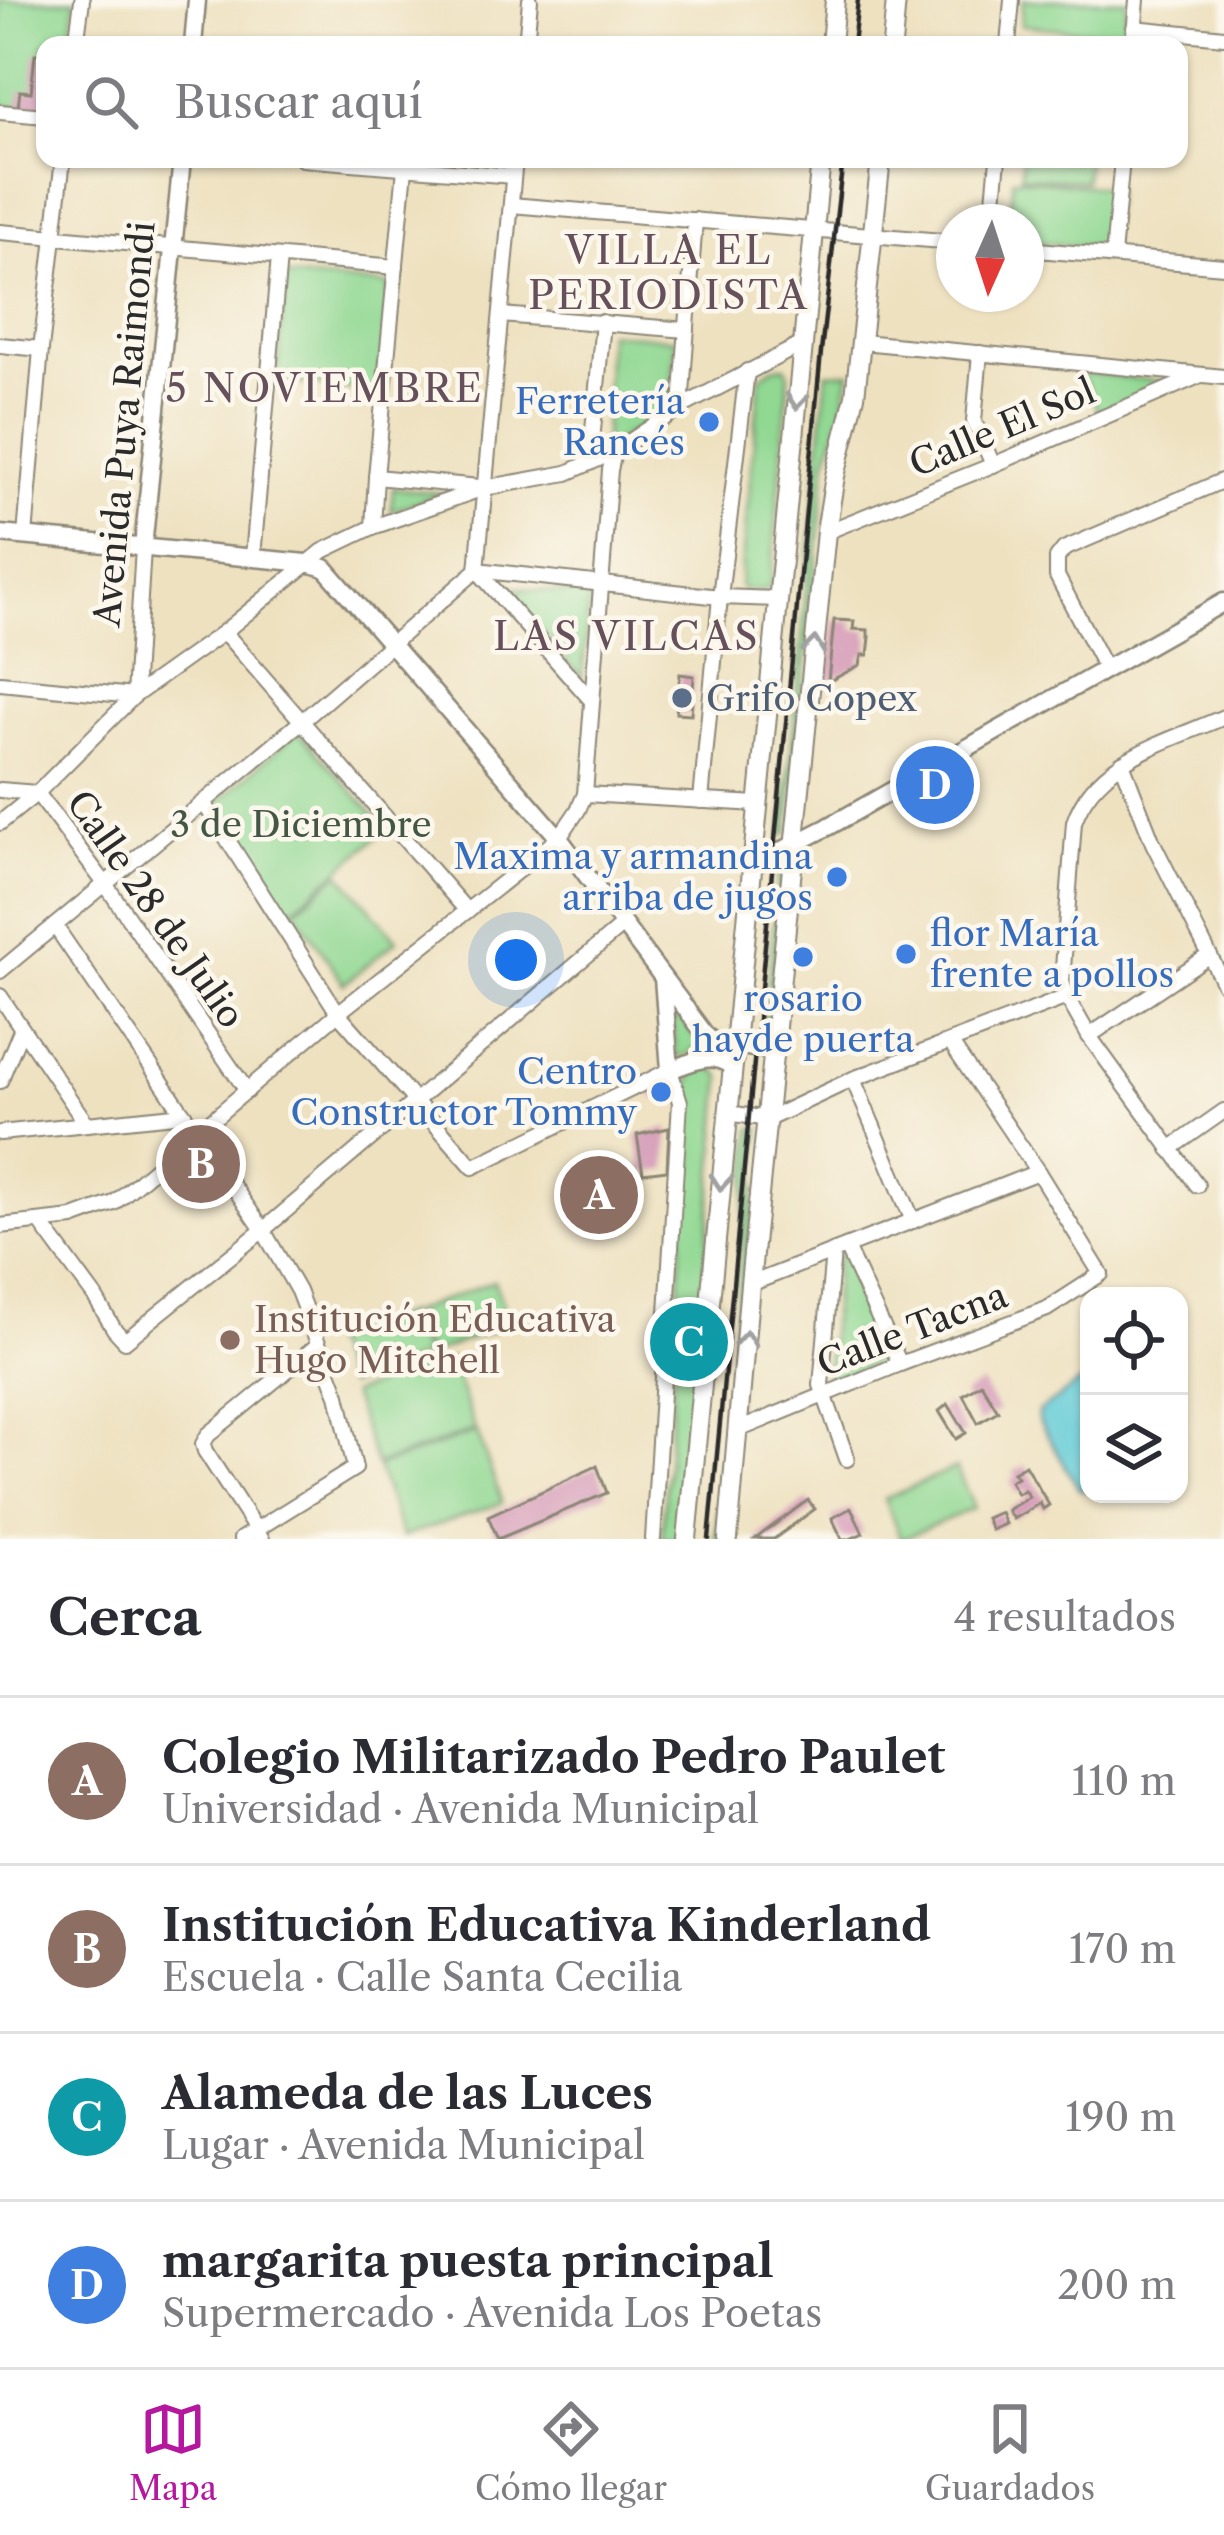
<!DOCTYPE html>
<html lang="es">
<meta charset="utf-8">
<style>
:root{--surface:#fff;--page:#f7f7f7;--text:#2b2b33;--muted:#7c7c81;--line:#e1e1e2;--accent:#b5179e}
body{margin:0;font-family:"Libre Caslon Text",serif;background:var(--page);color:var(--text)}
.controls{position:absolute;right:36px;bottom:36px;display:grid;overflow:hidden;border-radius:24px;box-shadow:0 3px 9px #0004}
.controls button{width:108px;height:108px;display:grid;place-items:center;padding:0;border:0;border-bottom:3px solid var(--line);background:var(--surface);color:var(--text);font:60px sans-serif}
.compass{position:absolute;left:936px;top:204px;width:108px;height:108px;border-radius:50%;background:var(--surface);box-shadow:0 3px 9px #0004;rotate:183deg}
.you{position:absolute;left:516px;top:960px;width:42px;height:42px;margin:-30px;border:9px solid #fff;border-radius:50%;background:#1a73e8;box-shadow:0 0 0 18px #1a73e833}
.badge{display:grid;place-items:center;width:78px;height:78px;border-radius:50%;background:var(--accent);color:#fff;font-size:39px;font-weight:700}
.pin{position:absolute;translate:-50% -50%;border:6px solid #fff;box-shadow:0 3px 12px #0006}
.list{margin:0;padding:0;list-style:none}
h2{display:flex;justify-content:space-between;align-items:center;height:156px;margin:0;padding:0 48px;font-size:51px}
h2 small{font-size:39px;font-weight:400;color:var(--muted)}
.list li{display:grid;grid-template-columns:78px 1fr auto;gap:36px;align-items:center;box-sizing:border-box;height:168px;padding:0 48px;border-top:3px solid var(--line)}
.list b{display:block;font-size:45px;white-space:nowrap}
.list p{margin:0;font-size:39px;white-space:nowrap;color:var(--muted)}
.list em{font-size:39px;font-style:normal;color:var(--muted)}
.icon{flex:none;width:66px;height:66px;fill:none;stroke:currentColor;stroke-width:2;stroke-linecap:round;stroke-linejoin:round}
.map{position:relative;flex:none;width:1224px;height:1539px;overflow:hidden}
.search{position:absolute;background:var(--surface);box-shadow:0 3px 9px #0004;left:36px;right:36px;top:36px;height:132px;display:flex;align-items:center;gap:30px;box-sizing:border-box;padding:0 42px;border-radius:24px;color:var(--muted);font-size:45px}
.sheet{height:828px;background:var(--surface)}
nav{display:flex;justify-content:space-around;align-items:center;box-sizing:border-box;height:168px;border-top:3px solid var(--line);background:var(--surface);font-size:33px;color:var(--muted)}
nav a{display:grid;justify-items:center;gap:6px}
nav .on{color:var(--accent)}
.map>svg:first-child{display:block}
.green{fill:#91d893;stroke:#5e825f;stroke-width:3}
.water{fill:#5ecad6;stroke:#447a80;stroke-width:3}
.building{fill:#d396b5}
.lines{fill:none;stroke-linecap:round;stroke-linejoin:round}
.minor-casing{stroke:#8c8676;stroke-width:18}
.tertiary-casing{stroke:#8c8676;stroke-width:21}
.secondary-casing{stroke:#8c8676;stroke-width:22}
.minor{stroke:#fff;stroke-width:14}
.tertiary{stroke:#fff;stroke-width:16}
.secondary{stroke:#fff;stroke-width:18}
.rail{stroke:#2b2b2b;stroke-width:4.5}
.oneway{stroke:#a0a0a0}
.shop-dot{fill:#3f7fe0;stroke:#fbf7ec;stroke-width:4.5}
.service-dot{fill:#5c6f8a;stroke:#fbf7ec;stroke-width:4.5}
.education-dot{fill:#8d6e63;stroke:#fbf7ec;stroke-width:4.5}
.labels{text-anchor:middle;dominant-baseline:central;stroke-width:9;stroke-linejoin:round;paint-order:stroke}
.shop-label{font-size:36px;fill:#366cbe;stroke:#fbf7ec;text-anchor:end}
.street-label{font-size:36px;fill:#2b2b2b;stroke:#fbf7ec}
.service-label{font-size:36px;fill:#4e5e75;stroke:#fbf7ec;text-anchor:start}
.park-label{font-size:36px;fill:#445645;stroke:#fbf7ec}
.education-label{font-size:36px;fill:#785e54;stroke:#fbf7ec;text-anchor:start}
.neighbourhood-label{font-size:39px;letter-spacing:3px;fill:#66505b;stroke:#fbf7ec}
</style>
<div class="map">
<svg width="1224" height="1539" viewBox="0 0 1224 1539">
<rect width="100%" height="100%" fill="#fbf7ec"/>
<filter id="ink" filterUnits="userSpaceOnUse"><feTurbulence type="fractalNoise" baseFrequency=".00833" numOctaves="2"/><feDisplacementMap in="SourceGraphic" scale="24" xChannelSelector="R" yChannelSelector="G"/><feConvolveMatrix kernelMatrix="1 2 1 2 8 2 1 2 1" color-interpolation-filters="sRGB"/></filter>
<filter id="wash" filterUnits="userSpaceOnUse"><feTurbulence type="fractalNoise" baseFrequency=".004" numOctaves="4" result="noise"/><feDisplacementMap in="SourceGraphic" scale="48" xChannelSelector="R" yChannelSelector="G"/><feGaussianBlur stdDeviation="2.7" result="paint"/><feColorMatrix in="noise" values="0 0 0 0 0 0 0 0 0 0 0 0 0 0 0 0 0 1.4 0 .05"/><feComposite in="paint" operator="in"/></filter>
<g filter="url(#wash)">
<rect width="100%" height="100%" fill="#eee1c0"/>
<g class="green">
<path d="M0,0h75l-5,45h-25v65l-45,-5z"/>
<path d="M1023,0h104l-4,35 -102,-10z"/>
<path d="M1022,159h65l-2,22 -64,-5z"/>
<path d="M1013,178l102,10 -7,61 -82,-8v-19h-17z"/>
<path d="M286,276l103,9 -9,107 -103,-11z"/>
<path d="M608,332l68,7 -6,71 -66,38z"/>
<path d="M785,366l4,8 -18,210 -7,7 -22,-2 -2,-5 20,-206 12,-10z"/>
<path d="M850,372l-7,40 -16,48 -39,373 -5,2 44,-462z"/>
<path d="M1081,373l80,8 5,3 -67,29z"/>
<path d="M393,488l50,5 -52,18z"/>
<path d="M504,587l86,8 -8,83z"/>
<path d="M298,731l89,98 -99,84 -71,-105 1,-6z"/>
<path d="M787,866l-19,171 -5,-1 16,-166z"/>
<path d="M340,873l57,67 -53,44 -49,-74z"/>
<path d="M671,1006h3l25,38 -2,4 -16,9 -5,-1z"/>
<path d="M708,1068l7,1 7,8 -40,462h-20l17,-242 10,-213 6,-11z"/>
<path d="M752,1128h8l-38,411h-7z"/>
<path d="M837,1256h7l45,102 -63,25z"/>
<path d="M494,1281l16,43 -82,31 -16,-43z"/>
<path d="M407,1313l17,43 -77,30 -17,-43z"/>
<path d="M450,1359l25,71 -99,35 -25,-71z"/>
<path d="M477,1432l25,71 -100,34 -25,-70z"/>
<path d="M956,1468l18,40 -73,31 -17,-40z"/>
</g>
<path class="water" d="M1081,1382l8,4v105l-10,-2 -41,-69v-8z"/>
<g id="blocks">
<g class="building">
<path d="M35,54h10v56l-27,-3 2,-16 11,1z"/>
<path d="M834,620l20,1 -1,8 15,1v7h2l-2,18h-6l-2,10 -32,17z"/>
<path d="M680,674l14,2 -3,38 -15,-1z"/>
<path d="M664,1081l6,2v13l-15,3 -6,-11z"/>
<path d="M669,1128l-2,42 -24,3 -6,-38z"/>
<path d="M981,1383l17,28 -20,12 -15,-28z"/>
<path d="M948,1404l18,29 -10,6 -17,-28z"/>
<path d="M1025,1465l24,40 -6,4 -3,-6 -27,16 -6,-9 22,-13 -5,-7 -7,4 -7,-13 7,-4 -4,-5z"/>
<path d="M597,1466l10,27 -109,46 -10,-23z"/>
<path d="M808,1500l7,9 -41,30h-19z"/>
<path d="M851,1508l12,25 -13,6h-8l-10,-21z"/>
<path d="M1000,1512l5,12 -14,6 -5,-12z"/>
</g>
</g>
</g>
<g filter="url(#ink)">
<use href="#blocks" fill-opacity="0" stroke="#8c8676" stroke-width="3"/>
<g class="lines">
<defs>
<g id="minor">
<path d="M1134,28l90,9"/>
<path d="M76,45l6,-45"/>
<path d="M526,45l4,-45"/>
<path d="M1008,45l4,-45"/>
<path d="M1133,45l4,-45"/>
<path d="M0,112l45,4"/>
<path d="M302,159l211,17"/>
<path d="M511,205l443,37"/>
<path d="M992,222l6,-63"/>
<path d="M0,232l396,35"/>
<path d="M1026,249l198,17"/>
<path d="M1113,256l9,-97"/>
<path d="M501,315l186,15"/>
<path d="M862,342l362,35"/>
<path d="M0,345l41,4"/>
<path d="M980,353l-6,68 19,44"/>
<path d="M681,407l14,-187"/>
<path d="M590,463l13,-141"/>
<path d="M376,477l103,10"/>
<path d="M373,527l3,-50 29,-309"/>
<path d="M826,532l167,-67 208,-90"/>
<path d="M25,536l16,-187 22,-190"/>
<path d="M253,557l26,-300"/>
<path d="M477,570l243,27 59,2"/>
<path d="M477,570l115,131"/>
<path d="M224,632l243,279"/>
<path d="M1106,670l-49,-94v-18l7,-9 160,-69"/>
<path d="M0,683l134,13"/>
<path d="M134,696l9,-148"/>
<path d="M1122,763l31,80 71,141"/>
<path d="M0,790l37,3 69,92 141,206"/>
<path d="M585,794l173,10"/>
<path d="M701,801l19,-204 27,-226"/>
<path d="M204,803l134,210 135,154 197,-97 10,32 -27,437"/>
<path d="M0,823l37,-30 97,-97 90,-64 99,-81 50,-24 111,-39 83,-15 47,-21 67,-45 121,-63"/>
<path d="M55,926l208,304 35,61 40,104 17,73 -114,71"/>
<path d="M0,971l302,-250 175,-151 38,-411"/>
<path d="M0,996l86,127"/>
<path d="M1089,1036l119,-80"/>
<path d="M853,1079l60,142"/>
<path d="M0,1081l21,-51"/>
<path d="M728,1113l40,6 85,-40 214,-82"/>
<path d="M0,1133l184,-19"/>
<path d="M1170,1149l54,-38"/>
<path d="M1197,1185l-108,-149 -22,-39 -5,-15 12,-160c21,-63 94,-80 150,-105"/>
<path d="M40,1222l55,75 19,32 11,12 138,-111 361,-306"/>
<path d="M0,1226l73,-8 41,-15 224,-190 221,-175 19,-28 7,-16 25,-324 4,-18"/>
<path d="M846,1247l54,117"/>
<path d="M833,1252l-12,133 26,74"/>
<path d="M750,1284l288,-112"/>
<path d="M738,1430l162,-66 147,-55 54,-35 -63,-102 -88,-130"/>
<path d="M262,1539l-57,-88 -2,-7 5,-9 110,-90"/>
</g>
<g id="tertiary">
<path d="M193,45l4,-45"/>
<path d="M0,534l307,29 18,5 234,270 148,199 8,5 59,9"/>
<path d="M143,548l39,-389"/>
<path d="M752,866l76,-39 396,-225"/>
<path d="M663,978l7,92c22,-8 41,-19 61,-4"/>
</g>
<g id="secondary">
<path d="M831,45l4,-45"/>
<path d="M892,45l4,-45"/>
<path d="M687,1539l134,-1380"/>
<path d="M728,1539l22,-255 76,-752 9,-56 20,-80 26,-237"/>
</g>
</defs>
<use href="#minor" class="minor-casing"/>
<use href="#tertiary" class="tertiary-casing"/>
<use href="#secondary" class="secondary-casing"/>
<use href="#minor" class="minor"/>
<use href="#tertiary" class="tertiary"/>
<use href="#secondary" class="secondary"/>
<g class="rail">
<path d="M853,45l5,-45"/>
<path d="M709,1539l112,-1187 22,-193"/>
</g>
</g>
<defs><path id="oneway-chevron" d="M-2-3.5L2.5 0L-2 3.5" fill="none" stroke-width="1.6" stroke-linecap="round" stroke-linejoin="round" transform="scale(3)"/></defs>
<g class="oneway">
<use href="#oneway-chevron" transform="translate(797 401) rotate(95)"/>
<use href="#oneway-chevron" transform="translate(814 645) rotate(-84)"/>
<use href="#oneway-chevron" transform="translate(721 1182) rotate(95)"/>
<use href="#oneway-chevron" transform="translate(746 1339) rotate(-85)"/>
</g>
</g>
<g class="shop-dot">
<circle cx="709" cy="422" r="12"/>
<circle cx="837" cy="877" r="12"/>
<circle cx="906" cy="954" r="12"/>
<circle cx="803" cy="957" r="12"/>
<circle cx="661" cy="1092" r="12"/>
</g>
<circle class="service-dot" cx="682" cy="698" r="12"/>
<circle class="education-dot" cx="230" cy="1340" r="12"/>
<g class="labels">
<g class="shop-label">
<text x="685" y="401">Ferretería<tspan x="685" dy="41">Rancés</tspan></text>
<text x="813" y="856">Maxima y armandina<tspan x="813" dy="41">arriba de jugos</tspan></text>
<text x="930" y="933" text-anchor="start">flor María<tspan x="930" dy="41">frente a pollos</tspan></text>
<text x="803" y="998" text-anchor="middle">rosario<tspan x="803" dy="41">hayde puerta</tspan></text>
<text x="637" y="1071">Centro<tspan x="637" dy="41">Constructor Tommy</tspan></text>
</g>
<g class="street-label">
<text transform="translate(124 424) rotate(-85)">Avenida Puya Raimondi</text>
<text transform="translate(1002 427) rotate(-23)">Calle El Sol</text>
<text transform="translate(156 909) rotate(55)">Calle 28 de Julio</text>
<text transform="translate(912 1329) rotate(-21)">Calle Tacna</text>
</g>
<g class="service-label">
<text x="706" y="698">Grifo Copex</text>
</g>
<g class="park-label">
<text x="301" y="824">3 de Diciembre</text>
</g>
<g class="education-label">
<text x="254" y="1319">Institución Educativa<tspan x="254" dy="41">Hugo Mitchell</tspan></text>
</g>
<g class="neighbourhood-label">
<text x="669" y="250">VILLA EL<tspan x="669" dy="45">PERIODISTA</tspan></text>
<text x="325" y="388">5 NOVIEMBRE</text>
<text x="627" y="636">LAS VILCAS</text>
</g>
</g>
</svg>
<div class="controls">
<button><svg class="icon" aria-label="locate" viewBox="0 0 24 24"><circle cx="12" cy="12" r="6"/><path d="M12 2v4M12 18v4M2 12h4M18 12h4"/></svg></button>
<button><svg class="icon" aria-label="layers" viewBox="0 0 24 24"><path d="M12 4l9 5-9 5-9-5zM3 14l9 5 9-5"/></svg></button>
</div>
<svg class="compass" viewBox="-18 -18 36 36"><path d="M0-13l5 13h-10z" fill="#e53935"/><path d="M0 13l5-13h-10z" fill="#7c7c81"/></svg>
<div class="you"></div>
<div class="pin badge" style="left:599px;top:1195px;background:#8d6e63">A</div>
<div class="pin badge" style="left:201px;top:1164px;background:#8d6e63">B</div>
<div class="pin badge" style="left:689px;top:1342px;background:#0f9aa8">C</div>
<div class="pin badge" style="left:935px;top:785px;background:#3f7fe0">D</div>
<div class="search"><svg class="icon" aria-label="search" viewBox="0 0 24 24"><circle cx="10" cy="10" r="6"/><path d="M15 15l6 6"/></svg>Buscar aquí</div>
</div>
<section class="sheet">
<h2>Cerca<small>4 resultados</small></h2>
<ul class="list">
<li><span class="badge" style="background:#8d6e63">A</span><div><b>Colegio Militarizado Pedro Paulet</b><p>Universidad · Avenida Municipal</p></div><em>110 m</em></li>
<li><span class="badge" style="background:#8d6e63">B</span><div><b>Institución Educativa Kinderland</b><p>Escuela · Calle Santa Cecilia</p></div><em>170 m</em></li>
<li><span class="badge" style="background:#0f9aa8">C</span><div><b>Alameda de las Luces</b><p>Lugar · Avenida Municipal</p></div><em>190 m</em></li>
<li><span class="badge" style="background:#3f7fe0">D</span><div><b>margarita puesta principal</b><p>Supermercado · Avenida Los Poetas</p></div><em>200 m</em></li>
</ul>
</section>
<nav>
<a class="on"><svg class="icon" aria-label="map" viewBox="0 0 24 24"><path d="M3 6l6-2 6 2 6-2v14l-6 2-6-2-6 2zM9 4v14M15 6v14"/></svg>Mapa</a>
<a><svg class="icon" aria-label="directions" viewBox="0 0 24 24"><path d="M12 3l9 9-9 9-9-9zM9 14v-3h6M13 9l2 2-2 2"/></svg>Cómo llegar</a>
<a><svg class="icon" aria-label="saved" viewBox="0 0 24 24"><path d="M7 4h10v16l-5-4-5 4z"/></svg>Guardados</a>
</nav>
